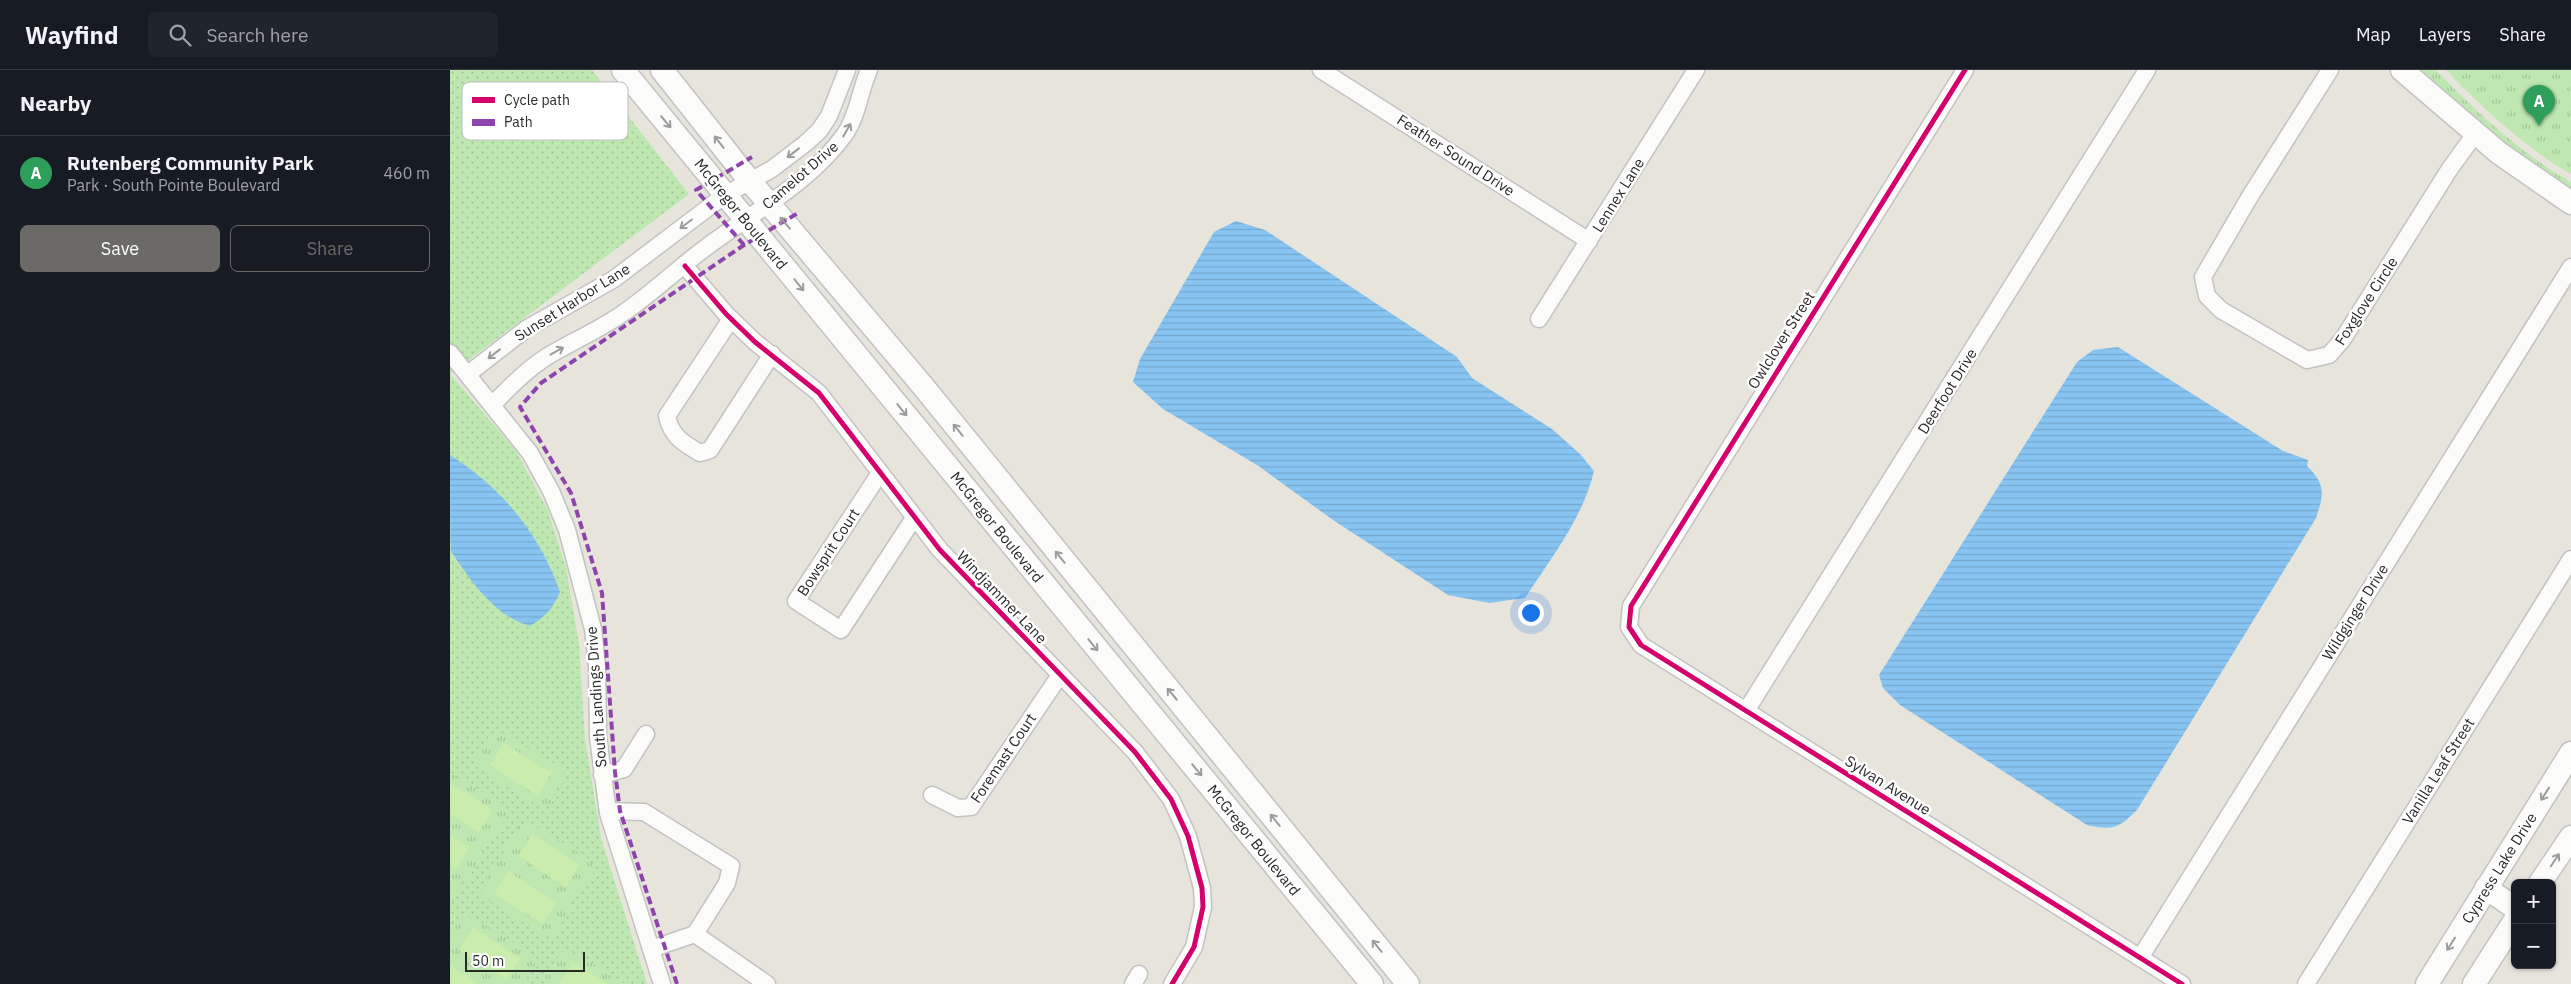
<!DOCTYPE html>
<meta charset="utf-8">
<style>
:root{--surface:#171b24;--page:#20242c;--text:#f1f3f6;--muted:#9ea1a6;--line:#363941;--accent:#6b6a67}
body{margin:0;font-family:"IBM Plex Sans",sans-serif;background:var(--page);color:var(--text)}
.controls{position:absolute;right:15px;bottom:15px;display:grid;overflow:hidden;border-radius:8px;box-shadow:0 1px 4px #0004}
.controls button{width:45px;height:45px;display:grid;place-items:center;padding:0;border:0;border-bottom:1px solid var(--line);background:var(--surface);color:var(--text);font:25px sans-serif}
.scale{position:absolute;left:15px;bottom:12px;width:120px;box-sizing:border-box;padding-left:5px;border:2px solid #282828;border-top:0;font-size:14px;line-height:18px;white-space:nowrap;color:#282828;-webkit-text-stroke:4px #fff;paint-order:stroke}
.you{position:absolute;left:1080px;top:542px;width:18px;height:18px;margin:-12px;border:4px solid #fff;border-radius:50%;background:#1a73e8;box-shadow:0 0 0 8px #1a73e833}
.badge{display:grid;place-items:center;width:32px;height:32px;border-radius:50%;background:var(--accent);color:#fff;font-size:16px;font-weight:700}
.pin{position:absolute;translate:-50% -41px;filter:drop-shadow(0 1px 2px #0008)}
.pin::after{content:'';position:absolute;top:26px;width:18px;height:15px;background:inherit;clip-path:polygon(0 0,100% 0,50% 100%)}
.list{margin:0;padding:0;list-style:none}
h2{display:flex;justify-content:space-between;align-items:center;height:65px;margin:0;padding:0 20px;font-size:21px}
h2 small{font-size:16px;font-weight:400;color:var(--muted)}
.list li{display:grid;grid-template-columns:32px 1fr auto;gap:15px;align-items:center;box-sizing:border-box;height:75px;padding:0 20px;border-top:1px solid var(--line)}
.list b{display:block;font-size:19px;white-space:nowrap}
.list p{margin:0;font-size:16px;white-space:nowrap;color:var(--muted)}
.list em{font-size:16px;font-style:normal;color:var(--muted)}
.actions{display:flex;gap:10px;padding:15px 20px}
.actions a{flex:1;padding:11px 0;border:1px solid var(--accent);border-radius:8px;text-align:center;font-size:18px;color:var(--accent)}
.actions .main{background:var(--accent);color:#fff}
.icon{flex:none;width:28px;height:28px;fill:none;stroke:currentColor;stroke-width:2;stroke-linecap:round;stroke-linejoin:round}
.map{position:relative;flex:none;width:2121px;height:914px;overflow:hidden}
header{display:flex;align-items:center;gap:30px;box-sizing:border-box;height:70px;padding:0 25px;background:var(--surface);border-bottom:1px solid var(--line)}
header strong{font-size:24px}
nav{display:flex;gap:28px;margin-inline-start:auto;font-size:18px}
.search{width:350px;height:45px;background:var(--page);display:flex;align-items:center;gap:12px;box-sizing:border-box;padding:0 18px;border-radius:8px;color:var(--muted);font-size:19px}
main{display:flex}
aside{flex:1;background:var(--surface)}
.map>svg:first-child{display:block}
.grass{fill:url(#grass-dots)}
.park{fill:url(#park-tufts)}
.pitch{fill:#caecad}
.water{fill:url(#water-rules)}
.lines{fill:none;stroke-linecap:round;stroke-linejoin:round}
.street-casing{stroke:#c3c2c3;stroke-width:19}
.secondary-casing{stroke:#c3c2c3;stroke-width:25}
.street{stroke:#fbfbfa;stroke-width:16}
.secondary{stroke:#fbfbfa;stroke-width:22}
.quiet{stroke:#8e44ad;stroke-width:4;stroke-dasharray:8 4;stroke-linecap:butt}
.cycleway-casing{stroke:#fff;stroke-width:8}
.cycleway{stroke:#d6006c;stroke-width:5}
.oneway{stroke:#9c9c9c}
.labels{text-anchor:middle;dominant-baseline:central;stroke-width:5;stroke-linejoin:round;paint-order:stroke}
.street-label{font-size:15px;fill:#282828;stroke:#fff}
.key{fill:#fff;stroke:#bebebe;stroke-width:1}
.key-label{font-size:14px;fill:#282828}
</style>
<header>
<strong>Wayfind</strong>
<div class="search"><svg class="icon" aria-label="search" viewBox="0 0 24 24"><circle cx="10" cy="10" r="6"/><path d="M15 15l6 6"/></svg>Search here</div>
<nav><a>Map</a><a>Layers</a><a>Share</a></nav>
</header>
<main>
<aside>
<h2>Nearby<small></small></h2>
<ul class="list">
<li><span class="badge" style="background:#2e9e5b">A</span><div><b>Rutenberg Community Park</b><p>Park · South Pointe Boulevard</p></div><em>460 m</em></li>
</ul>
<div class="actions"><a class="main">Save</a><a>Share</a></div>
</aside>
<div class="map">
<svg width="2121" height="914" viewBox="0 0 2121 914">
<defs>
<pattern id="grass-dots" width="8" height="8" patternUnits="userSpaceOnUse" patternTransform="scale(1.25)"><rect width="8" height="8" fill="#bee7b1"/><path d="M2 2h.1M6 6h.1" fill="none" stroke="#a3c698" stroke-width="1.8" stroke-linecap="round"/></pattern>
<pattern id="park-tufts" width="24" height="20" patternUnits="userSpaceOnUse" patternTransform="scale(1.25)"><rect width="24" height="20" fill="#bee7b1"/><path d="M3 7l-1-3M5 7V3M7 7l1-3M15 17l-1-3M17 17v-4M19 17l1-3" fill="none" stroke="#a3c698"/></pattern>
<pattern id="water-rules" width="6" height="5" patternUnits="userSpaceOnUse" patternTransform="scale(1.25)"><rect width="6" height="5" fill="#87c4f1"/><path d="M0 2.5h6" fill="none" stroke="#75a8cf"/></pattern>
</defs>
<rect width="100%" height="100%" fill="#e7e4dc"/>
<path class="grass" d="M0,0h142l97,124 -239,180 66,77 32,60 18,57 13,76 6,94 16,100 46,146h-197z"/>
<g class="park">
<path d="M1964,0h22c37,39 88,86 135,112v9l-67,-45z"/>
<path d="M1996,0h125v104c-41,-22 -93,-70 -125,-104z"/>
<path d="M51,662l62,37 2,11 -15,25 -10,2 -62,-39 -2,-10 15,-24z"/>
<path d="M0,702l55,34 2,11 -16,25 -10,2 3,9 -17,27 -9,2 2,9 -10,15z"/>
<path d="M79,752l63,39 2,10 -15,25 -10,3 2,9 -16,26 -10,2 -62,-39 -2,-10 15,-25 10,-3 -2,-9 16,-25z"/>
<path d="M21,846l61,38 3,11 -12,19h-73v-49l11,-17z"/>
<path d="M121,880l54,34h-78l-2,-7 16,-25z"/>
</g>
<g class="pitch">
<path d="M54,673l48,30 -14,23 -48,-31z"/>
<path d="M0,713l43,27 -14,22 -29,-18z"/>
<path d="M82,764l48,31 -14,22 -48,-31z"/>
<path d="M0,765l20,12 -15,23 -5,-4z"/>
<path d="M58,801l48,31 -13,22 -49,-30z"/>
<path d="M23,857l48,31 -14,22 -48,-30z"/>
<path d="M123,892l36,22h-50z"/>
<path d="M0,895l30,19h-30z"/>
</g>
<g class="water">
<path d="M786,151l29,9 192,127 15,21 80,51 28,25 14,17c-11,47 -43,87 -69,127l-36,5 -41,-8 -115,-75 -76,-55 -94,-56 -30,-27 7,-23 74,-127z"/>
<path d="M1668,277l165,104 25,9 -1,6c19,19 17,28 9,52l-179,292c-18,18 -24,21 -50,15l-187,-120 -17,-17 -4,-13 198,-313 16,-12z"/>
<path d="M0,385c53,34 89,78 110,137 -7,16 -15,25 -30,34 -36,-10 -60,-46 -79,-75 -1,-6 -1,-84 -1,-96z"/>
</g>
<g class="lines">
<defs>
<g id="street">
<path d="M871,0l268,171"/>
<path d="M1515,0l-334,536 -2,21 12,18 541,339"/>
<path d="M1880,0l-81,128 -46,79 4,19 14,14 86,50 22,-5 14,-16 106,-169 26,-36"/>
<path d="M235,196l41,48 29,28 64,51 121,157 195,202 36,47 17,37 14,52 1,19 -9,40 -22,37"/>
<path d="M281,249l-64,97c4,20 16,27 33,37l10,-3 62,-96"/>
<path d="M1089,249l157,-249"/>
<path d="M0,283l80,100 21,38 16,39 26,99 4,37 1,71 10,76 54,171"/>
<path d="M18,304l58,-45 88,-50 111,-84 47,-26 34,-26 13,-12 10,-15 18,-46"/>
<path d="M43,334c19,-19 37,-38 60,-51 23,-13 47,-24 69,-39 31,-21 57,-47 86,-68 47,-35 103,-64 137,-112 13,-19 15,-44 24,-64"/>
<path d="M430,403l-84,128 45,29 73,-112"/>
<path d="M1296,641l401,-641"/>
<path d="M152,705l22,-6 22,-35"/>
<path d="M482,725l26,13 13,-1 89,-132"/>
<path d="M158,741l36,1 87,54 -4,17 -32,51 -44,15"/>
<path d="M245,864l72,50"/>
<path d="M1690,888l431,-691"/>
<path d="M683,914l6,-10"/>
<path d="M1856,914l265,-425"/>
</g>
<g id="secondary">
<path d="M173,0l749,914"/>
<path d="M212,0l87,110 173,205 486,599"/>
<path d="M1952,0l97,83 72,50"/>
<path d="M2090,813l31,-46"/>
<path d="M2036,818l29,20"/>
<path d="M1977,914l144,-231"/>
<path d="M2024,914l41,-64"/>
</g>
</defs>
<use href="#street" class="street-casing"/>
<use href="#secondary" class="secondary-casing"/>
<use href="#street" class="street"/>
<use href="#secondary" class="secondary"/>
<g class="quiet">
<path d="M294,175l-48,-55 56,-33"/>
<path d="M227,914l-57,-173 -5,-39 -13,-179 -31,-100 -51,-86 21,-24 203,-138 54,-32"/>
</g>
<defs>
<g id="cycleway">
<path d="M1515,0l-334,536 -2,21 12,18 541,339"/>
<path d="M235,196l41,48 29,28 64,51 121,157 195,202 36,47 17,37 14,52 1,19 -9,40 -22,37"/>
</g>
</defs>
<use href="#cycleway" class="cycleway-casing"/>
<use href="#cycleway" class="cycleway"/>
</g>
<defs><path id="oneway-shaft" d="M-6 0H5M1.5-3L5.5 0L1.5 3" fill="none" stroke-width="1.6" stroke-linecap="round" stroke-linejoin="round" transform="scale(1.25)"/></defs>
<g class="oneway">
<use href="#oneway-shaft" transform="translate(216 52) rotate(50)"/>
<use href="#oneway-shaft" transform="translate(397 60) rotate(-60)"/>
<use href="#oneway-shaft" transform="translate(269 72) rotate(-128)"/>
<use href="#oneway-shaft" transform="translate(343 83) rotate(142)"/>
<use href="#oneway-shaft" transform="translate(335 153) rotate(-131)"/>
<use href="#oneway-shaft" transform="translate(236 154) rotate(143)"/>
<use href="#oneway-shaft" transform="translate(349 215) rotate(51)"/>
<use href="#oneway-shaft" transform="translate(107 281) rotate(-29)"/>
<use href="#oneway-shaft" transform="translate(44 284) rotate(142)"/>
<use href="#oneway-shaft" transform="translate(452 340) rotate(51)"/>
<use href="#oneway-shaft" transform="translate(508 360) rotate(-129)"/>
<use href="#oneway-shaft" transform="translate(610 487) rotate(-129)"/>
<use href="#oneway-shaft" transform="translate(643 575) rotate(51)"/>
<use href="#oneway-shaft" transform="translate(722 624) rotate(-130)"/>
<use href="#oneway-shaft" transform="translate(747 700) rotate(50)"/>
<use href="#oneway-shaft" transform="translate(2095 724) rotate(122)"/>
<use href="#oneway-shaft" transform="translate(825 750) rotate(-129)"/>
<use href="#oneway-shaft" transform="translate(2105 790) rotate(-56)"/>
<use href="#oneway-shaft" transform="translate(2001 874) rotate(122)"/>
<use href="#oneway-shaft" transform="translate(927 876) rotate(-129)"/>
</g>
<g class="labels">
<g class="street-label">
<text transform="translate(1006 85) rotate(33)">Feather Sound Drive</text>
<text transform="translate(350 105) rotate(-41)">Camelot Drive</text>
<text transform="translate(1168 125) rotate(-58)">Lennex Lane</text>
<text transform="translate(291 144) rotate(51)">McGregor Boulevard</text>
<text transform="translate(1916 231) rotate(-57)">Foxglove Circle</text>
<text transform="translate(122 232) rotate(-32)">Sunset Harbor Lane</text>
<text transform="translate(1331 270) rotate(-58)">Owlclover Street</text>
<text transform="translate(1497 321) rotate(-58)">Deerfoot Drive</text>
<text transform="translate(547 457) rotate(51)">McGregor Boulevard</text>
<text transform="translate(378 482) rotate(-57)">Bowsprit Court</text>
<text transform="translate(552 527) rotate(46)">Windjammer Lane</text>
<text transform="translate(1905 542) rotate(-58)">Wildginger Drive</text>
<text transform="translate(146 627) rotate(-94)">South Landings Drive</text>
<text transform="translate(553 688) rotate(-56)">Foremast Court</text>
<text transform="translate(1988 701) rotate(-58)">Vanilla Leaf Street</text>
<text transform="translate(1438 715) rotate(32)">Sylvan Avenue</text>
<text transform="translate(804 770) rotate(51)">McGregor Boulevard</text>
<text transform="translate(2049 798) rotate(-58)">Cypress Lake Drive</text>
</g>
</g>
<rect x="12" y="12" width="166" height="58" rx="8" class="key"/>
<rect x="22" y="27" width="23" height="6" fill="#d6006c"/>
<rect x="22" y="49" width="23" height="7" fill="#8e44ad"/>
<g class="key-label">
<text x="54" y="35">Cycle path</text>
<text x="54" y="57">Path</text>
</g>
</svg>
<div class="controls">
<button>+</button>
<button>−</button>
</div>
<div class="scale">50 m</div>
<div class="you"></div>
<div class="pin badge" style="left:2089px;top:56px;background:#2e9e5b">A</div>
</div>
</main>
